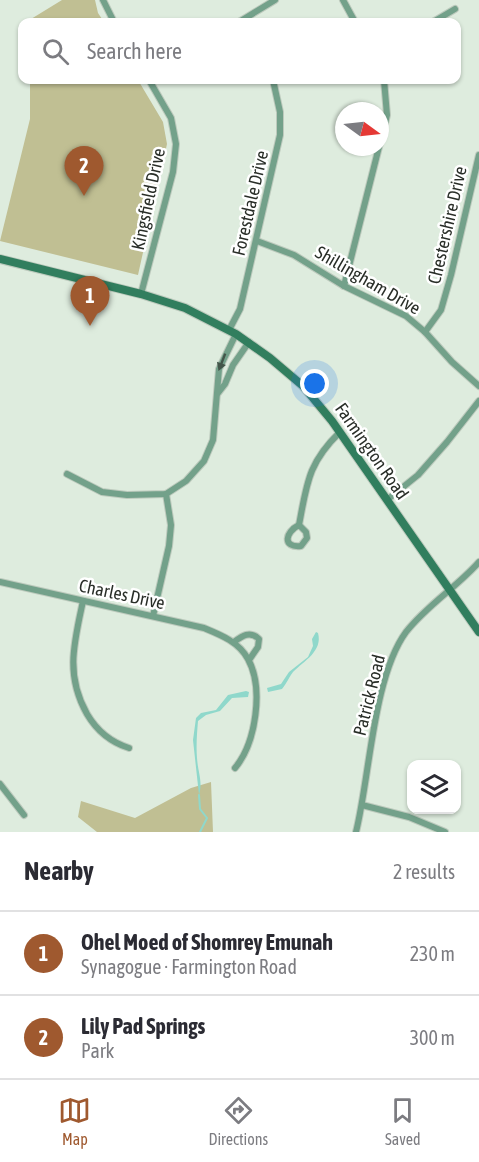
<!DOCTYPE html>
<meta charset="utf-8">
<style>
:root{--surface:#fff;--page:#f2f2f3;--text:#2b2b33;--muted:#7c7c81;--line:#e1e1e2;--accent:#9f592f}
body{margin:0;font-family:"Asap Condensed",sans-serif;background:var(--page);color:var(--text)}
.controls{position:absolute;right:18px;bottom:18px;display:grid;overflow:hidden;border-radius:12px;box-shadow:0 2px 4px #0004}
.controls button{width:54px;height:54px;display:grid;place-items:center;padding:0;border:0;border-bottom:2px solid var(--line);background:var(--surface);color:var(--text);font:30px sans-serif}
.compass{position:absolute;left:335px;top:102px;width:54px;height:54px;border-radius:50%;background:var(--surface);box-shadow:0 2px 4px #0004;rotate:105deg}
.you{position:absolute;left:315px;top:384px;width:21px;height:21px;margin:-15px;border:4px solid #fff;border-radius:50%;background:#1a73e8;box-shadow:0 0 0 9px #1a73e833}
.badge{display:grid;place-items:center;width:39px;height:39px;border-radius:50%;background:var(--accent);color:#fff;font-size:20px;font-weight:700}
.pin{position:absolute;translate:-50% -50px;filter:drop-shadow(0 2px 3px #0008)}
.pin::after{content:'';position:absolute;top:32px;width:21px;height:18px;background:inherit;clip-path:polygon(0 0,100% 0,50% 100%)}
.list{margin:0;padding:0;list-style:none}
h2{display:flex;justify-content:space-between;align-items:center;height:78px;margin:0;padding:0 24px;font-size:26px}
h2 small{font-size:20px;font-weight:400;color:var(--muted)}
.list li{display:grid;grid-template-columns:39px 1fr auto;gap:18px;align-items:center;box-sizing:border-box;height:84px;padding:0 24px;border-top:2px solid var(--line)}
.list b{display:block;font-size:22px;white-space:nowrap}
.list p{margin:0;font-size:20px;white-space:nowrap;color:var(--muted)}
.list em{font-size:20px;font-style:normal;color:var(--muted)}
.icon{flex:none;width:33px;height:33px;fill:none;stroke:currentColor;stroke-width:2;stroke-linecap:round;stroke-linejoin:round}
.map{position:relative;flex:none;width:479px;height:832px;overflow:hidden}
.search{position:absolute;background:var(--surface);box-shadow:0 2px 4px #0004;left:18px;right:18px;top:18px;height:66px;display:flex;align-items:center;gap:15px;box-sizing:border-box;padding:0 21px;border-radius:12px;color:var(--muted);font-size:22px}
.sheet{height:246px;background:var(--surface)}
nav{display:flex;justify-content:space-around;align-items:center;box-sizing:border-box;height:84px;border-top:2px solid var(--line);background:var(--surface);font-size:16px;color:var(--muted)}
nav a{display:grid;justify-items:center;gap:3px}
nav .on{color:var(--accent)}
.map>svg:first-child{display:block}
.green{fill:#c0bf93}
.water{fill:#8fd8cb}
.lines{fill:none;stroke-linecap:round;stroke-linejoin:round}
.stream{stroke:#8fd8cb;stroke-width:2}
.street-casing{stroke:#bdcabd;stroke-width:8}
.secondary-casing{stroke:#bdcabd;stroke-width:10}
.street{stroke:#73a18a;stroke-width:6}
.secondary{stroke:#317e5e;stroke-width:8}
.oneway{fill:#43564a}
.labels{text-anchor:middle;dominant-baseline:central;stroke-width:5;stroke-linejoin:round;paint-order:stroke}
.street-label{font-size:18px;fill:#292e28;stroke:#fff}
</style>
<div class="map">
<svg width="479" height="832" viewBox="0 0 479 832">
<rect width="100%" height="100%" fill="#deecde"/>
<g class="green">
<path d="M62,0h33l3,13 6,9h-73v-3z"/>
<path d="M30,80h108l25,42 4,22 -29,131 -138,-34 30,-122z"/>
<path d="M211,782l2,50h-116l-19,-15 3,-16 54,17 56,-30z"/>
</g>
<g class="water">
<path d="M316,632l2,1c5,18 -14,28 -25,39 -4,5 -6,11 -11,17l-14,3 -1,-4 14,-4 8,-12 19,-15 5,-11 -1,-7z"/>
<path d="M246,691l3,1 -1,5 -16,1 -12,13 -14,4 -8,6c-1,12 -2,25 -1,37 1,15 6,23 2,37l-6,-55 3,-22 5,-5 15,-3 12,-15z"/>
</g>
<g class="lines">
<path class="stream" d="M199,795l1,14 7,9 -7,14"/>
<defs>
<g id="street">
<path d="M103,0l11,22"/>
<path d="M343,0l12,22"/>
<path d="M239,22l36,-22"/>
<path d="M433,22l22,-13"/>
<path d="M380,144l7,-29 -3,-35"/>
<path d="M257,241l37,14 50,31 62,30 19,16 27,30 27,24"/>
<path d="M344,286l35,-139"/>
<path d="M141,294l32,-122 3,-28 -5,-26 -22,-38"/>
<path d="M229,330l11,-21 40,-174v-23l-7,-32"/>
<path d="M425,332l16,-22 10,-35 28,-120"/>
<path d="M218,393l7,-9 8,-19 16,-23"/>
<path d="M67,474l35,18 25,3 39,-1 20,-13 18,-20 9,-21 6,-71 17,-35"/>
<path d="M387,500l31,-25 29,-33 32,-41"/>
<path d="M299,525c8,-42 9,-62 41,-93"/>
<path d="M299,525l7,7 1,6 -6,8c-19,2 -16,-14 -2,-21z"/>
<path d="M0,582l204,46c17,7 35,14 44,31 16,29 8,84 -13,109"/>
<path d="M83,601c-9,42 -18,74 4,113 10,17 23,28 42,34"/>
<path d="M153,616l16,-70 2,-21 -5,-31"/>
<path d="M234,642c8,-6 16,-12 25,-3l-1,8 -9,13"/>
<path d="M0,784l24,31"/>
<path d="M362,805l47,12 36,15"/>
<path d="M356,832c14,-56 17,-155 50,-200 21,-27 51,-45 73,-70"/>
</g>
<path id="secondary" d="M0,259l141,35 44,14 51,26 34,24 33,28 29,35 147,211"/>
</defs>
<use href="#street" class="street-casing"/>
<use href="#secondary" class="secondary-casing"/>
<use href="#street" class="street"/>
<use href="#secondary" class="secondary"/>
</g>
<defs><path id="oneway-solid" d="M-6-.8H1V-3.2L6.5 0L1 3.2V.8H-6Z" transform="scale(1.5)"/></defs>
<use class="oneway" href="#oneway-solid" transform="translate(222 362) rotate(111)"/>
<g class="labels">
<g class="street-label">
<text transform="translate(148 199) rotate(-78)">Kingsfield Drive</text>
<text transform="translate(250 203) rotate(-77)">Forestdale Drive</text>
<text transform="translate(447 225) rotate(-77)">Chestershire Drive</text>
<text transform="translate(368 280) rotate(30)">Shillingham Drive</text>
<text transform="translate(372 451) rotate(55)">Farmington Road</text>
<text transform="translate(122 594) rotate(12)">Charles Drive</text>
<text transform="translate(369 695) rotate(-76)">Patrick Road</text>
</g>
</g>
</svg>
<div class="controls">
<button><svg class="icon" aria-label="layers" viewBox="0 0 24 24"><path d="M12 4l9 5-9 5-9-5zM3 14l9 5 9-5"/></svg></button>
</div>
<svg class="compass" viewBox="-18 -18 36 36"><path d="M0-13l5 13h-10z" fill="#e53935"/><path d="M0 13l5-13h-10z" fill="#7c7c81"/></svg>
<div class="you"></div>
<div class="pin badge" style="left:90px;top:326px">1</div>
<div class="pin badge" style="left:84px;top:196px">2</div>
<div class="search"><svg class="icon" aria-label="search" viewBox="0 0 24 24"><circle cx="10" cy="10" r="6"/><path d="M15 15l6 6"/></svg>Search here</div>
</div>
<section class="sheet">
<h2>Nearby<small>2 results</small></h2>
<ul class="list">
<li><span class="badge">1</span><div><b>Ohel Moed of Shomrey Emunah</b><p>Synagogue · Farmington Road</p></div><em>230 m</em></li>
<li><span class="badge">2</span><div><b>Lily Pad Springs</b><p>Park</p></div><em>300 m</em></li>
</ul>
</section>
<nav>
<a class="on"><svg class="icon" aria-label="map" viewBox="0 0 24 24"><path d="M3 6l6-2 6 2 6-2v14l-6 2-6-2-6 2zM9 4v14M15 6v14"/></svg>Map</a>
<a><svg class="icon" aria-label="directions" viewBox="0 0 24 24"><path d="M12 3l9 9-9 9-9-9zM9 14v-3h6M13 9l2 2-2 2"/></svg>Directions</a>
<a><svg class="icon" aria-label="saved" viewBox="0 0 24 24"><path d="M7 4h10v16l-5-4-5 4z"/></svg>Saved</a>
</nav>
